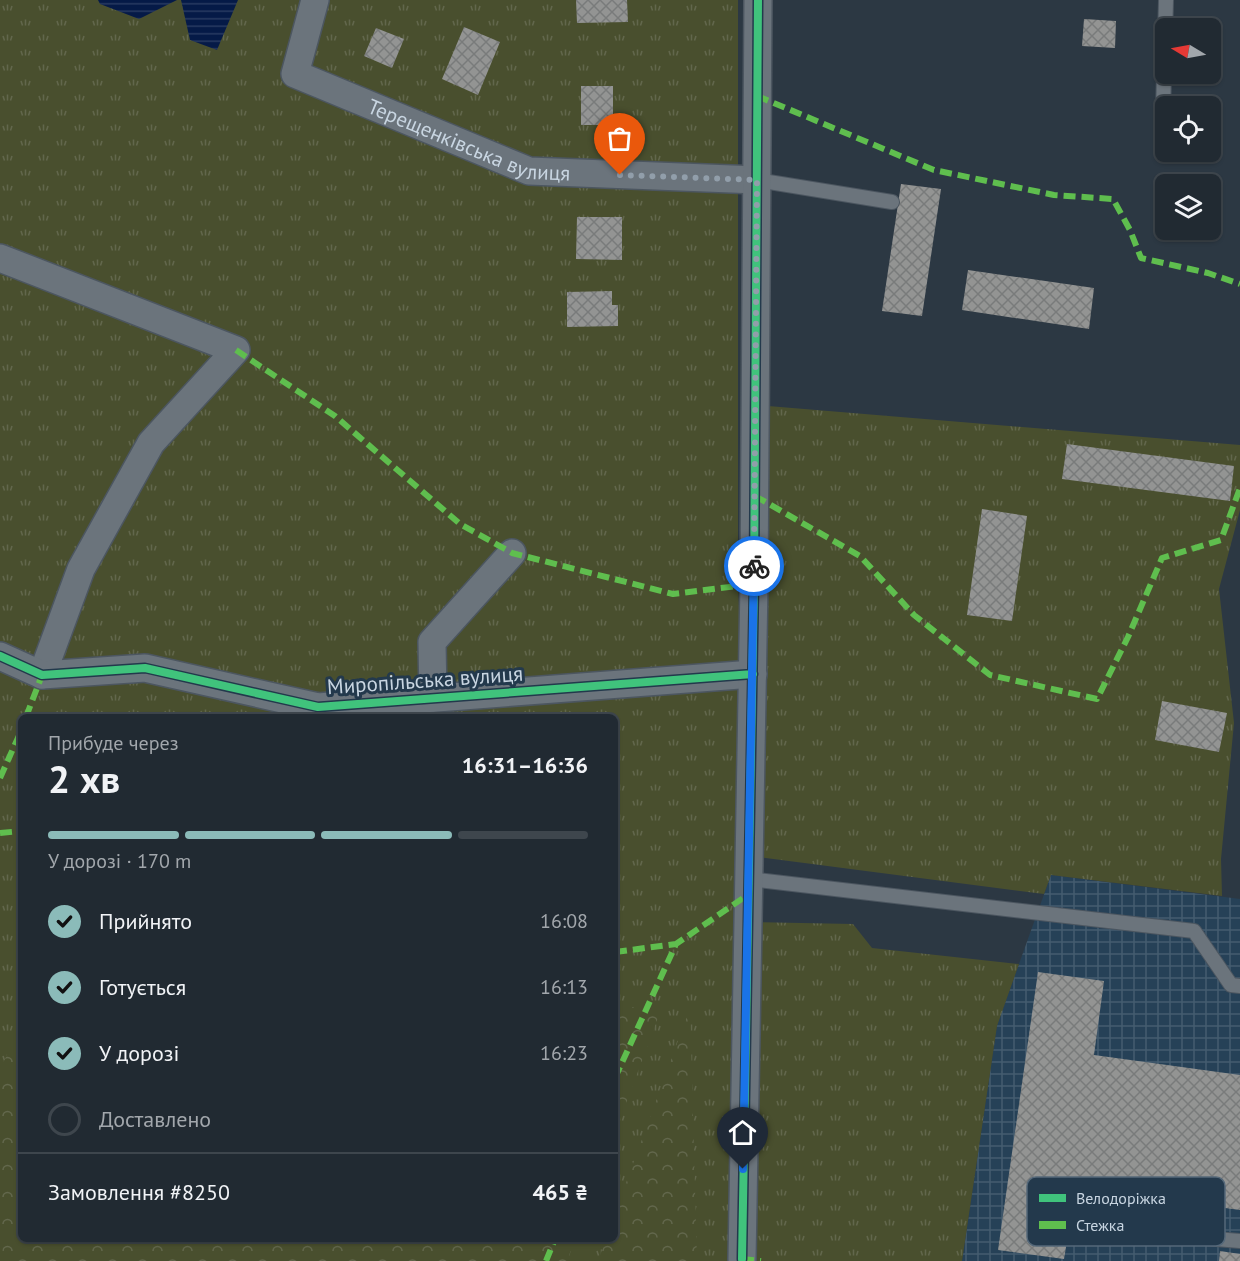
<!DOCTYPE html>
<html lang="uk">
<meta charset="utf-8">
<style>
:root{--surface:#212a32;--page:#29323a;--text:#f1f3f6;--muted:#a2a7ac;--line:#3e464d;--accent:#8bbbb9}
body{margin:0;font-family:"PT Sans",sans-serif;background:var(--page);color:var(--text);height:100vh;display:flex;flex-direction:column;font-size:22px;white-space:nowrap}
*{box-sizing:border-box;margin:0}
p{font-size:20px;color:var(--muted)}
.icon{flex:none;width:33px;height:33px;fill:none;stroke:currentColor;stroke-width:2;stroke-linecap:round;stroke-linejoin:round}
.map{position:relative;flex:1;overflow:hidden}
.sheet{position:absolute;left:18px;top:714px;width:600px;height:528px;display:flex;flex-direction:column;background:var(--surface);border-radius:9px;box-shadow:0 2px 4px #0004,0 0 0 2px var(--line)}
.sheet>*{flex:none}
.needle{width:39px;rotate:280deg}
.fabs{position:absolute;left:1155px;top:18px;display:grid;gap:12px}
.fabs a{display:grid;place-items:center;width:66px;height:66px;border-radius:9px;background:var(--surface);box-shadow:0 2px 4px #0004,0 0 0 2px var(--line);font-size:30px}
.pin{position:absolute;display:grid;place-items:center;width:51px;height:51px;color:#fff;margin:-62px -26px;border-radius:50% 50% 50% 0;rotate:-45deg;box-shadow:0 0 6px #0007}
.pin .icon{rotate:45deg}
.courier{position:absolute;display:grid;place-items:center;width:60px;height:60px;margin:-30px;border:4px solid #1a73e8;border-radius:50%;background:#fff;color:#222;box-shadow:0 2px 8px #0007}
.head em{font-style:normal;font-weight:600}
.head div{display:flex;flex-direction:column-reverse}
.head{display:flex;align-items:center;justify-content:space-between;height:102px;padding:0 30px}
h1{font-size:39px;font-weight:600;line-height:45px}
.bar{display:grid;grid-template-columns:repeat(4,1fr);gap:9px 6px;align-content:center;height:72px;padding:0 30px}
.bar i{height:8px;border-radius:4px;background:var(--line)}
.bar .current{background:var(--accent)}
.bar p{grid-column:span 4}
.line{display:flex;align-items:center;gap:15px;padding:0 30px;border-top:2px solid var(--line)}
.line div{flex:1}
ol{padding:0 30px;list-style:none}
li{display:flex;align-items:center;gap:18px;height:66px}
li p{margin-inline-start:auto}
li .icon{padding:6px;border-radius:50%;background:var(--accent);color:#111;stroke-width:4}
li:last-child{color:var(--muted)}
li i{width:33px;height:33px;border:3px solid var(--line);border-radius:50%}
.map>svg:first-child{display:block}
</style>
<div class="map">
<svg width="1240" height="1261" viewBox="0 0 1240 1261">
<defs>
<pattern id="industrial-grid" width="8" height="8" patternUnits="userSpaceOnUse" patternTransform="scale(1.5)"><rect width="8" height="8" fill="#264157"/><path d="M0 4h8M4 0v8" fill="none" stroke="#445c6f"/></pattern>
<pattern id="grass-tufts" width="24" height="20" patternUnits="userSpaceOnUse" patternTransform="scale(1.5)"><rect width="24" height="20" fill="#494f2e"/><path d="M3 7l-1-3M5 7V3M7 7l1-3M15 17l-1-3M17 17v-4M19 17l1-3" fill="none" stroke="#62674c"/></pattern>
<pattern id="forest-crowns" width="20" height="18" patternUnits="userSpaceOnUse" patternTransform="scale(1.5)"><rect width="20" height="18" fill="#494f2e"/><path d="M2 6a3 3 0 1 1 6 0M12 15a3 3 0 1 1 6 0" fill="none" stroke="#62674c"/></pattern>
<pattern id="water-rules" width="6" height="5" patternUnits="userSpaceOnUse" patternTransform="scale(1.5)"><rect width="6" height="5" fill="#051a47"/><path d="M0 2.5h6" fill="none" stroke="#283a61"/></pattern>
<pattern id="building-cross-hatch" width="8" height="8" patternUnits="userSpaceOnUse" patternTransform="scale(1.5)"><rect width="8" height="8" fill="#939493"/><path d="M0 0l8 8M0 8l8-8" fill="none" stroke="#797b7b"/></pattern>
</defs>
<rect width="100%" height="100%" fill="#2c3843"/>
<path fill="url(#industrial-grid)" d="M1051,875L1240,899V1261H962L997,1025Z"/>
<path fill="url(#grass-tufts)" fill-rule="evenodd" d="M0,0H738V586L749,840L756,405L1240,445V510L1219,589L1234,723L1221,859L1222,896L1051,875L1044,894L750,856L748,922L853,924L872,948L1019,964L997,1026L962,1261H0ZM21,717H615V1239H21Z"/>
<path fill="url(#forest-crowns)" d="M615,1002L659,1015L615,1133Z
M690,1008L697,1261H598L606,1239H615V1213Z
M21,1024V1239H575L567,1261H3L0,1203V1070Z"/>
<path fill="url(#water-rules)" d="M98,0H177L139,19L100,4Z
M181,0H238L217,50L190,40Z"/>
<path fill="url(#building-cross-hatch)" d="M576,0H627L628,22L577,23Z
M1084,19L1116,21L1115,48L1082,46Z
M464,27L500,42L478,95L442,79Z
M376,28L404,39L392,68L364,56Z
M581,86H613V125H581Z
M901,184L941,189L922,316L882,311Z
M577,217H622V260L576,259Z
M968,270L1094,288L1089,329L962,310Z
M612,291V305H618V326L567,327V292Z
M1067,444L1234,466L1230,501L1062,479Z
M982,509L1027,516L1012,621L967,615Z
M1162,701L1227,713L1219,752L1155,740Z
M1038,972L1104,981L1094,1055L1240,1075V1210L1076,1188L1064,1259L998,1250Z
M1220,1251L1240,1254V1261H1219Z"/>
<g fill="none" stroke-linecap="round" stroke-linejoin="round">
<defs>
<path id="service" d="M1163,113L1166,0
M757,180L892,202
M749,879L1194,931L1231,985L1240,986
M1109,1230L1240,1241"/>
<g id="minor">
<path id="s1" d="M315,0L295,74L529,171L757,180"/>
<path d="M0,258L236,350L151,443L81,569L42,675"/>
<path d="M0,656L42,675L145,668L318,707L753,674"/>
<path d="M433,698L432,642L512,553"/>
<path d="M742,1259L754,584L758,0"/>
</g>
</defs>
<use href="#service" stroke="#4c5660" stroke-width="16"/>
<use href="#minor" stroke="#4c5660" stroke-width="30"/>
<use href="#service" stroke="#6b747c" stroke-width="14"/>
<use href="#minor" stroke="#6b747c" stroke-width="27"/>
<path stroke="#5fbe4e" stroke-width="6" stroke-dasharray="12 6" stroke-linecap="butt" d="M757,96L934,170L1054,195L1113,199L1130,230L1141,258L1208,273L1240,284
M236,350L335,416L460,524L512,553L673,594L754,584
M755,496L860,556L914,615L990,675L1097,699L1128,637L1162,558L1221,540L1240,488
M26,717L42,675
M0,778L21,731
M0,833L21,831
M615,952L676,944
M615,1078L676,944L749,894
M742,1259L761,1261
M546,1261L555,1239"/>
<defs>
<path id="cycleway" d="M0,656L42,675L145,668L318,707L753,674
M742,1259L754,584L758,0"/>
</defs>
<use href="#cycleway" stroke="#23394c" stroke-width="11"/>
<use href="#cycleway" stroke="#40c37c" stroke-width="8"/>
</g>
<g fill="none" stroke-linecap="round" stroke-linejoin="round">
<path stroke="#919eaa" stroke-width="6" stroke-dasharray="0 10.8" d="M620,175L757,180L754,566"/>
<path stroke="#1a73e8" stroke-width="8" d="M743,1169L754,566"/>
</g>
<g text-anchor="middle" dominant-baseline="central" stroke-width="6" stroke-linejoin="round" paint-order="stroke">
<g font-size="21" fill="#c8d5e1" stroke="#23394c">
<text stroke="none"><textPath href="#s1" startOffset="264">Терещенківська вулиця</textPath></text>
<text transform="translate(425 680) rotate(-4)">Миропільська вулиця</text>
</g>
</g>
<rect x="1027" y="1177" width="198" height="69" rx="9" fill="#23394c" stroke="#556879" stroke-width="1.5"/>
<rect x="1039" y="1194" width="27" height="8" fill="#40c37c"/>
<rect x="1039" y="1221" width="27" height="8" fill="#5fbe4e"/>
<g font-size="16" fill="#c8d5e1">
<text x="1076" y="1204">Велодоріжка</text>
<text x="1076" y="1231">Стежка</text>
</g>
</svg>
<div class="fabs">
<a><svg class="needle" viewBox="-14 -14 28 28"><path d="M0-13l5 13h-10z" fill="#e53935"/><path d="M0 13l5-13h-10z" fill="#a2a7ac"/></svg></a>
<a><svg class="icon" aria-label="locate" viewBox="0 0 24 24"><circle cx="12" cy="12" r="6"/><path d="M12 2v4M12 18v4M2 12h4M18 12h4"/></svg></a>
<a><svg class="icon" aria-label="layers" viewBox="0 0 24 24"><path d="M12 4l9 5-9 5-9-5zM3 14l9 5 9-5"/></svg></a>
</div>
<div class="pin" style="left:620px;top:175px;background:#ea580c"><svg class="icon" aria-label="bag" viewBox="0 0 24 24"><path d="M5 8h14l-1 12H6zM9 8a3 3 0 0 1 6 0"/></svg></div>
<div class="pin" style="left:743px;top:1169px;background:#1f2937"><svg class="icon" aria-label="home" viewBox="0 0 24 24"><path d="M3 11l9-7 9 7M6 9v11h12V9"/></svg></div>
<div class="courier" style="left:754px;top:566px"><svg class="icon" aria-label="bike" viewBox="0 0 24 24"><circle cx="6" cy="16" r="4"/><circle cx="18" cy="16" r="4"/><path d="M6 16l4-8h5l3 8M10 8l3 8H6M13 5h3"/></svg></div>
<section class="sheet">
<div class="head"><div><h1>2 хв</h1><p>Прибуде через</p></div><em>16:31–16:36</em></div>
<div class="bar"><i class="current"></i><i class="current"></i><i class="current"></i><i></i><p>У дорозі · 170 m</p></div>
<ol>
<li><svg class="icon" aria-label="check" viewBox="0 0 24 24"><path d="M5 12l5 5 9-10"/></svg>Прийнято<p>16:08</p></li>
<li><svg class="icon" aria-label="check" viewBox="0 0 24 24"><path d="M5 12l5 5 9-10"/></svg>Готується<p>16:13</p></li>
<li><svg class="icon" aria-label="check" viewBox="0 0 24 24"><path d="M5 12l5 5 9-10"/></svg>У дорозі<p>16:23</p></li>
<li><i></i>Доставлено</li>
</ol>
<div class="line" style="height:78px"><div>Замовлення #8250</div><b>465 ₴</b></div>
</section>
</div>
